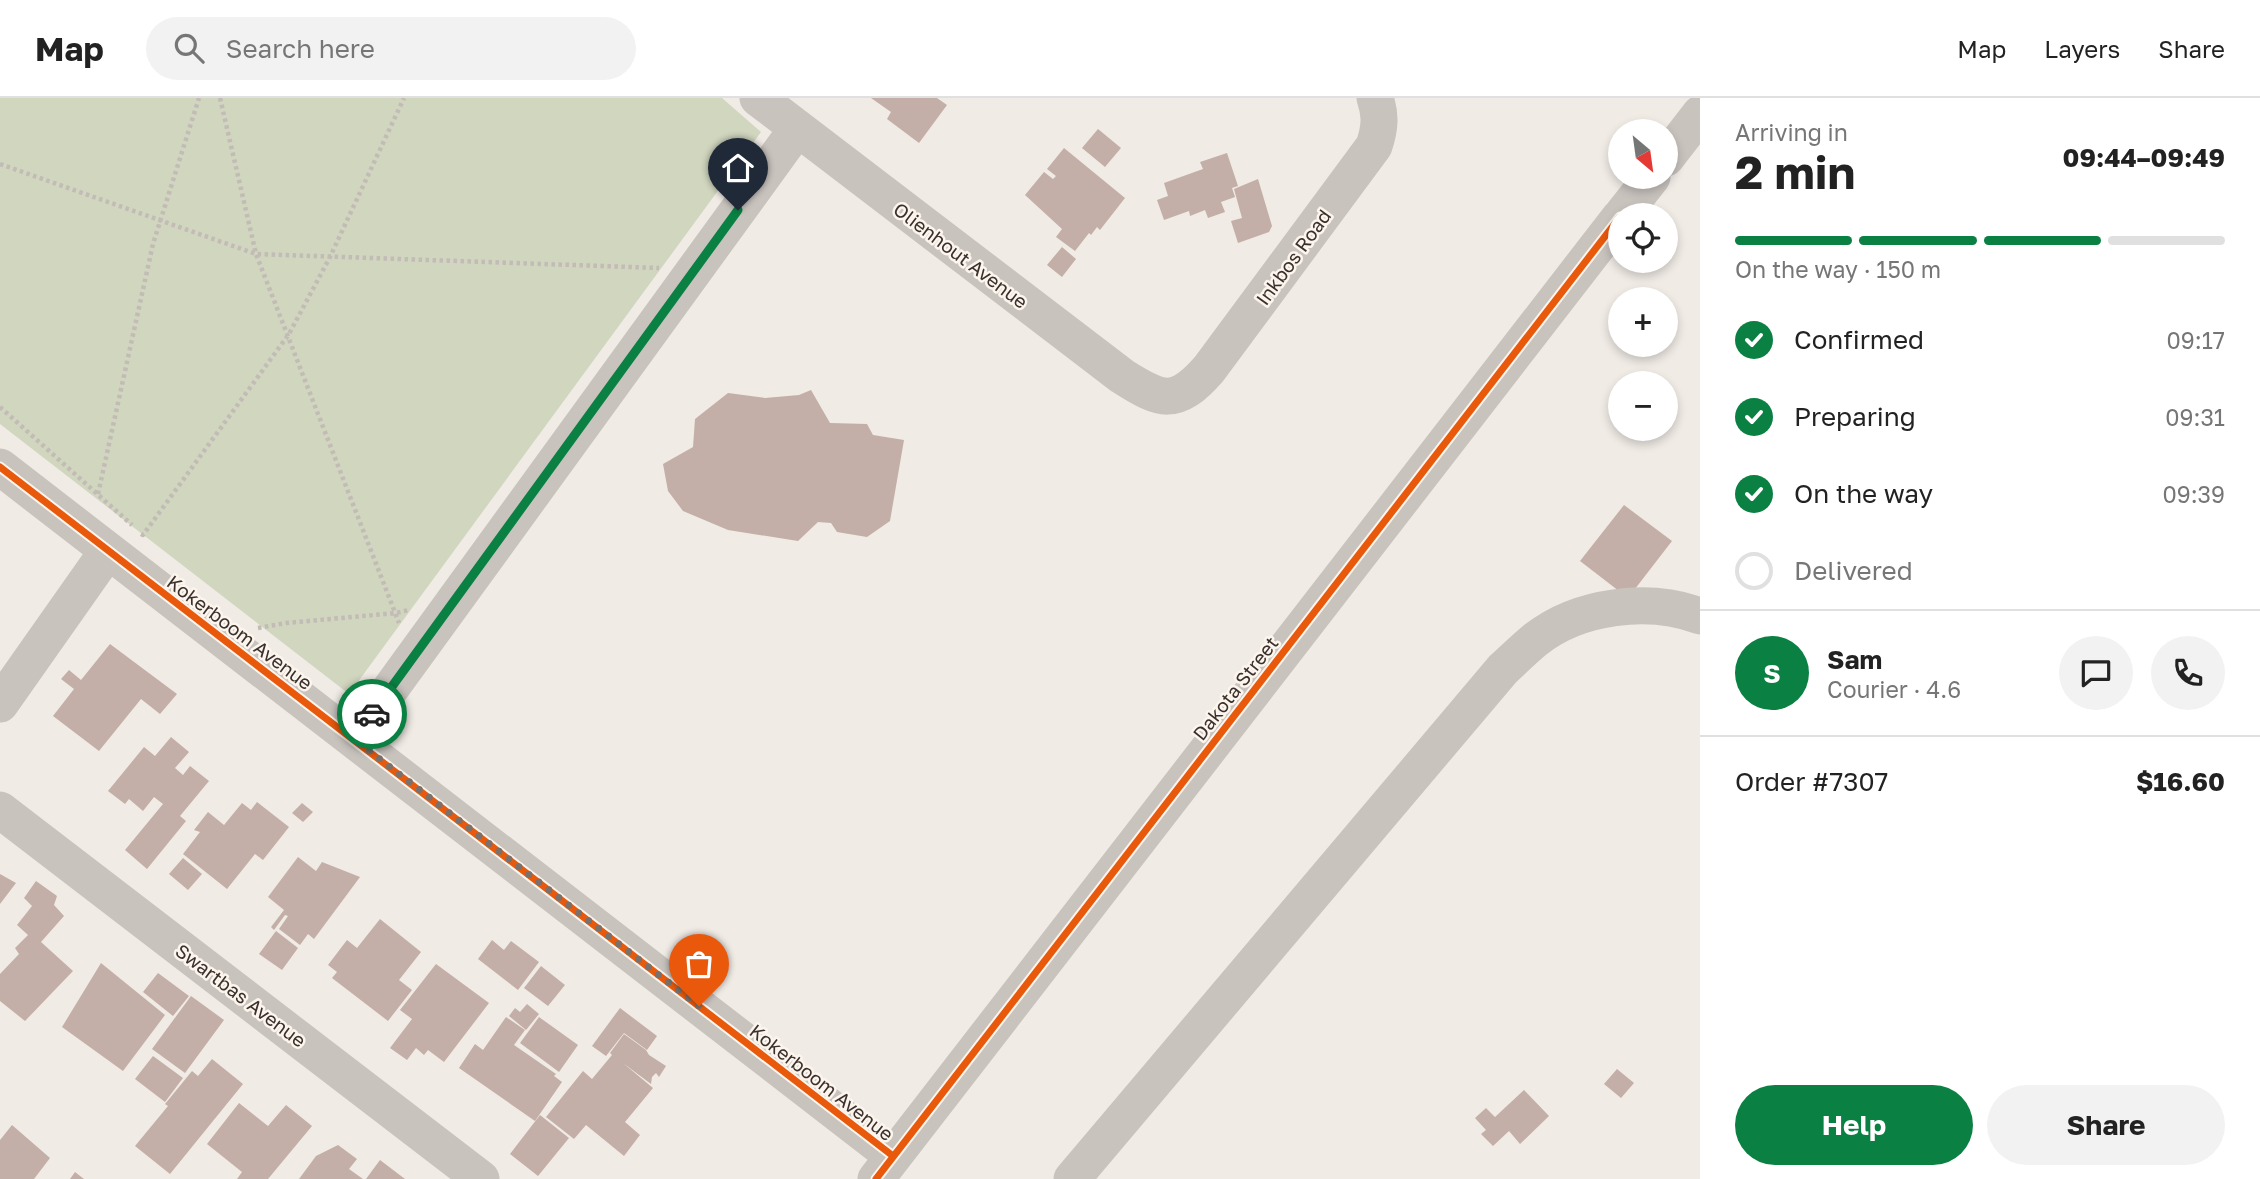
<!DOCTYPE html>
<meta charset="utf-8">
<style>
:root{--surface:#fff;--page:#f2f2f2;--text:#222;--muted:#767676;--line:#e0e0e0;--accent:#0b8043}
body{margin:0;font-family:"Golos Text",sans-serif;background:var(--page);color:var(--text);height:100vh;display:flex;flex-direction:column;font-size:26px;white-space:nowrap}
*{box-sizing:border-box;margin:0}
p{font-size:23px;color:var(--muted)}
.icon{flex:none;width:38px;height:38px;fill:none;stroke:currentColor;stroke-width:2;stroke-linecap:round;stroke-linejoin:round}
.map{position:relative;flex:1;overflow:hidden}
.panel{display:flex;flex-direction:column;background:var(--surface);width:560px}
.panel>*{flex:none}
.needle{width:46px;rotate:151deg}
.buttons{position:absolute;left:1608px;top:21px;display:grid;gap:14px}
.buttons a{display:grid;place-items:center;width:70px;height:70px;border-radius:50%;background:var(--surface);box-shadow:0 4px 10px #0003;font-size:35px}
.pin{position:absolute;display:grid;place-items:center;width:60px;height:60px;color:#fff;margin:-72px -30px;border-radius:50% 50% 50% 0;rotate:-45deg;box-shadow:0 0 7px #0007}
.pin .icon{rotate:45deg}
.courier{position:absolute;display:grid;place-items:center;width:70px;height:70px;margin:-35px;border:5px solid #0b8043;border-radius:50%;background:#fff;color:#222;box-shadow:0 2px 9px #0007}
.overview em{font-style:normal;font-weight:700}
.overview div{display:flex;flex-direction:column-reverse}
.overview{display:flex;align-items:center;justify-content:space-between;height:119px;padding:0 35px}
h1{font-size:46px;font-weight:700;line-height:52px}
.bar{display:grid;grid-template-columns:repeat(4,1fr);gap:10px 7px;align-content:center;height:84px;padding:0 35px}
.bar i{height:9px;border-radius:5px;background:var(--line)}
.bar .current{background:var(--accent)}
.bar p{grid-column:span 4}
.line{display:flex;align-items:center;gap:18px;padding:0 35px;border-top:2px solid var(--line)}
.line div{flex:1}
.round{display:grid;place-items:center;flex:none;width:74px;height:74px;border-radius:37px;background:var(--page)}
ol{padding:0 35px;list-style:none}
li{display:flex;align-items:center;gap:21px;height:77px}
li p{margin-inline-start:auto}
li .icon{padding:7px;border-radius:50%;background:var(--accent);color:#fff;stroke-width:4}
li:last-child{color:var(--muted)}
li i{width:38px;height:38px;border:4px solid var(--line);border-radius:50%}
.cta{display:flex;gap:14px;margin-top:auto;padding:14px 35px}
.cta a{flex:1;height:80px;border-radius:42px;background:var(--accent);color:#fff;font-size:28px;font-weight:700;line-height:80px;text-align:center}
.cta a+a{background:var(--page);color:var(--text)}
header{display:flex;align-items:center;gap:42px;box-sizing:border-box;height:98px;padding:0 35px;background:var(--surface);border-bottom:2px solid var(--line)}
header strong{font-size:33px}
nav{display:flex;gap:38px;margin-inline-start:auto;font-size:24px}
.search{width:490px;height:63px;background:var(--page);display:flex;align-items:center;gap:18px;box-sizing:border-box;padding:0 24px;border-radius:38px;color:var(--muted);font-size:26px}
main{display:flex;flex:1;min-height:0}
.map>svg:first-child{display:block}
</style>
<header>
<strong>Map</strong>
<div class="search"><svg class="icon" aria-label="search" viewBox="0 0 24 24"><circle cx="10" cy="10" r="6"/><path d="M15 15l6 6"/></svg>Search here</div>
<nav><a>Map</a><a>Layers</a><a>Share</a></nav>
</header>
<main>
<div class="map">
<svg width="1700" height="1081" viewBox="0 0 1700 1081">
<rect width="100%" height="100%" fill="#f0ebe5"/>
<path fill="#d1d6bf" d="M0,0H722L761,34L349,596L0,326Z"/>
<path fill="#c3afa7" d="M871,0H937L947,7L919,45L887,21L891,14Z
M1098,31L1121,50L1105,69L1082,50Z
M1064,50L1125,100L1100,132L1097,129L1091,137L1089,135L1075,153L1056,139L1062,131L1025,97L1044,74L1053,81L1056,78L1047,71Z
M1227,55L1238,88L1232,90L1235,99L1221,104L1225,114L1208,120L1205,112L1190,118L1189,113L1164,122L1157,102L1168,98L1164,85L1203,71L1200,64Z
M1258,81L1272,128L1269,134L1238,145L1231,123L1242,120L1234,91Z
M1062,149L1076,161L1062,179L1047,167Z
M811,292L830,325L867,326L873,337L904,342L890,423L867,439L837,434L831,425L818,424L798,443L728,432L683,413L668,393L663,366L693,349L695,321L728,295L765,300L799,297Z
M1624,407L1672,443L1628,500L1580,463Z
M110,546L177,596L160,616L141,601L99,653L53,618L74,591L61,581L69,572L81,582Z
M171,639L189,654L175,670L183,677L190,668L209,683L180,718L186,723L147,771L125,752L163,706L154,699L143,713L129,701L125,706L108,693L144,649L155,658Z
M257,704L289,729L263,762L255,756L227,791L183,756L200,734L194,732L208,714L224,727L242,705L251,712Z
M302,705L313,714L303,724L292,715Z
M298,759L316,773L322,764L360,779L314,841L308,836L300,847L279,831L288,818L285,817L274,832L271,829L284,812L268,799Z
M183,760L202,776L188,792L169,776Z
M0,776L16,785L0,806Z
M36,783L57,798L54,807L64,818L41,844L73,873L25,923L0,903V876L19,856L15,850L28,837L17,827L32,808L24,800Z
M380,821L421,854L399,882L412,892L388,923L332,880L337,874L328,867L347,842L357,850Z
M276,833L298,850L282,872L259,856Z
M492,842L504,852L511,843L539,864L518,892L478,861Z
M101,865L165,917L123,973L62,929Z
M436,866L489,905L444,964L428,952L424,957L416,950L407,962L390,950L412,921L400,912Z
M541,868L565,887L548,908L524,890Z
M158,875L189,898L173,918L143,894Z
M191,898L224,922L185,975L152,951Z
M527,906L539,916L526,932L509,918L515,910L520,914Z
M620,910L657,938L647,952L624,935L606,958L592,948Z
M506,919L525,932L514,947L556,976L554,978L562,984L535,1023L459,970L475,946L483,952Z
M539,919L578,947L559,974L520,945Z
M624,936L646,952L649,957L666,968L659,979L656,975L652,979L651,986L623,965L653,990L625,1024L640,1037L624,1058L586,1027L574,1041L546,1019L583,973L592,981L612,957L610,955Z
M153,958L183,980L165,1004L135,981Z
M212,961L243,986L170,1076L135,1048L168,1008L165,1006L192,973L198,978Z
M1617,971L1634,985L1621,1000L1604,986Z
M1524,992L1549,1018L1520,1046L1509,1033L1493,1048L1481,1036L1486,1032L1475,1020L1486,1010L1495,1019Z
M239,1005L268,1028L286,1007L312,1028L268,1081H237L242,1074L207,1046Z
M540,1017L569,1040L538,1078L510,1056Z
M12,1027L50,1060L34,1081H0V1042Z
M338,1047L357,1061L349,1071L363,1081H299L316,1058Z
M380,1062L405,1081H366Z
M75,1074L84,1081H70Z"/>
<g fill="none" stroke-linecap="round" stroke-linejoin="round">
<path stroke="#c2bbb6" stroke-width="4.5" stroke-dasharray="3.5 3.5" stroke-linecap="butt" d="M220,0L256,156L399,525
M0,66L256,156L659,170
M0,309L132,427
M98,396L153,146L199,0
M141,436L143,437L289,236L330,159L404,0
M258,530L286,525L396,515L409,512"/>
<path stroke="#c9c3be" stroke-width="37" d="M758,0L1122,278C1161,303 1176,309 1209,271L1374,48C1380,30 1381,17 1375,0
M1666,60L1700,16
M1622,117L1652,79
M0,369L893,1058
M0,606L107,454
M354,641L797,31
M0,712L481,1081
M876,1081L1620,119
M1072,1081L1503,571C1514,561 1524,551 1535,542C1579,507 1649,499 1700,518"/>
<defs>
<path id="cycleway" d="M0,369L893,1058
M876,1081L1620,119"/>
</defs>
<use href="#cycleway" stroke="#fbf5ee" stroke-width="11"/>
<use href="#cycleway" stroke="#e8590c" stroke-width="7"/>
</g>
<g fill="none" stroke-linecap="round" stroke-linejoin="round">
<path stroke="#7a716c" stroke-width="7" stroke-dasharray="0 12.6" d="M372,616L354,641L699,908"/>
<path stroke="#0b8043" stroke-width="9" d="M372,616L738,112"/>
</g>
<g text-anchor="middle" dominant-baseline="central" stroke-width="5" stroke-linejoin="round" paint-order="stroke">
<g font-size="19" fill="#3b302b" stroke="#fbf5ee">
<text transform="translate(961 157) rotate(37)">Olienhout Avenue</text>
<text transform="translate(1293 159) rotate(-54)">Inkbos Road</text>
<text transform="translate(240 534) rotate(37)">Kokerboom Avenue</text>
<text transform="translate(1235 590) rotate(-52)">Dakota Street</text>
<text transform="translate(241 897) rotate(37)">Swartbas Avenue</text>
<text transform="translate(822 984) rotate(38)">Kokerboom Avenue</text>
</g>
</g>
</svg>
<div class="buttons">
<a><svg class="needle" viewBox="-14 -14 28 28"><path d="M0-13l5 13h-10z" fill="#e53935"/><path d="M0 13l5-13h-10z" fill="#767676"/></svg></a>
<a><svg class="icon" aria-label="locate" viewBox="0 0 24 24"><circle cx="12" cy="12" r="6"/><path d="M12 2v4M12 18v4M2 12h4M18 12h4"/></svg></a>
<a>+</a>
<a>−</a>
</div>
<div class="pin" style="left:699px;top:908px;background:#ea580c"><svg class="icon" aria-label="bag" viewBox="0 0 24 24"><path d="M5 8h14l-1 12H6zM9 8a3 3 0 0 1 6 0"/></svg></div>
<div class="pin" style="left:738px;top:112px;background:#1f2937"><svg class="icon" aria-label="home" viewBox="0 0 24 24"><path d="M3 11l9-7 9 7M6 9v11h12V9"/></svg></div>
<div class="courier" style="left:372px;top:616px"><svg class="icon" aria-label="car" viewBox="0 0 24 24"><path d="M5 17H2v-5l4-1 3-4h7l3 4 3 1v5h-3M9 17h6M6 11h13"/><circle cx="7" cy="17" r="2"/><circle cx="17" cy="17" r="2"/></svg></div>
</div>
<section class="panel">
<div class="overview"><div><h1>2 min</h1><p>Arriving in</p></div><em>09:44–09:49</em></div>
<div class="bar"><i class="current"></i><i class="current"></i><i class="current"></i><i></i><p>On the way · 150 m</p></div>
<ol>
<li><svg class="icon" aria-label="check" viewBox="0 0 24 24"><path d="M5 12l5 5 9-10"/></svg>Confirmed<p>09:17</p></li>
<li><svg class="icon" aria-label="check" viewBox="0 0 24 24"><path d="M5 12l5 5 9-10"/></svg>Preparing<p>09:31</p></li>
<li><svg class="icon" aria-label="check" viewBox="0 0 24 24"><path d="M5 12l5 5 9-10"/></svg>On the way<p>09:39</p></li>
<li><i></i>Delivered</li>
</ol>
<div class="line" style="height:126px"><b class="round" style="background:var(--accent);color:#fff">S</b><div><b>Sam</b><p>Courier · 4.6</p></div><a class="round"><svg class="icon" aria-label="chat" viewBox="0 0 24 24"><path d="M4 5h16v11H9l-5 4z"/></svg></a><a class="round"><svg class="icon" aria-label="phone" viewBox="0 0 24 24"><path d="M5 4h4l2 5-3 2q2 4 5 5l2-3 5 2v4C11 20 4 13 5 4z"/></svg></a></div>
<div class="line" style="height:91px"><div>Order #7307</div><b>$16.60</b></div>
<div class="cta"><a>Help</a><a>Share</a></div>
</section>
</main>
